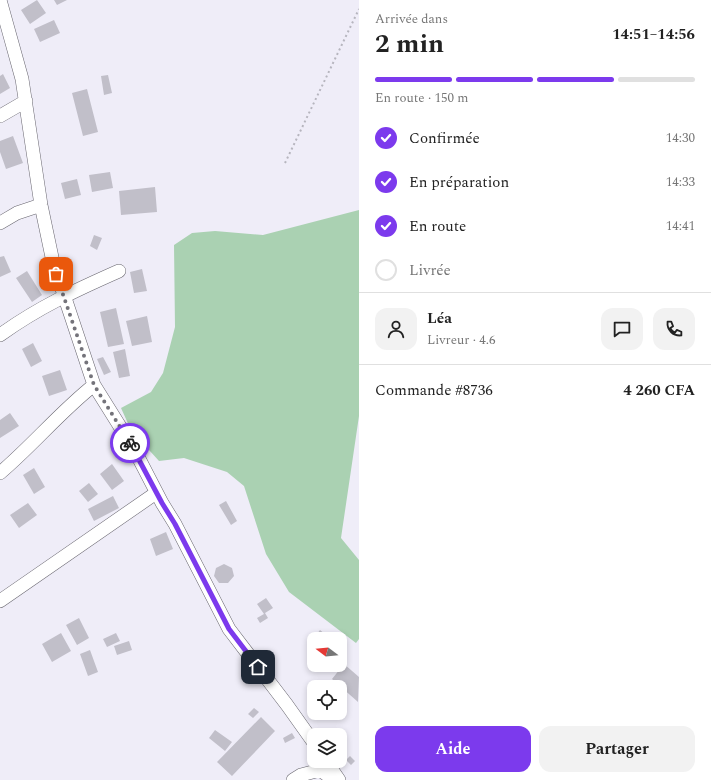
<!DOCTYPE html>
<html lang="fr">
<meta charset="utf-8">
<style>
:root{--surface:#fff;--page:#f2f2f2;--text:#222;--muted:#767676;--line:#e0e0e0;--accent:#7c3aed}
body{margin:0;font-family:Spectral,serif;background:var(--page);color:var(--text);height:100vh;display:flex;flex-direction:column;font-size:15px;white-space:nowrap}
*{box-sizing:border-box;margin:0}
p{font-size:13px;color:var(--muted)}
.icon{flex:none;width:22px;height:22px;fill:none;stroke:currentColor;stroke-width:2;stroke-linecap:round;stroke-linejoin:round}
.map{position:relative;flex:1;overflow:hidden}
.sheet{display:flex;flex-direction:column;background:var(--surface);width:352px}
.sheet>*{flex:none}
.needle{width:26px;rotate:286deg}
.buttons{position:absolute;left:307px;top:632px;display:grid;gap:8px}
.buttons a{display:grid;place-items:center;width:40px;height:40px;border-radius:8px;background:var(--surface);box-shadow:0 2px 6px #0003;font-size:20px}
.pin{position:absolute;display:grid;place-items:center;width:34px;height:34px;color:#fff;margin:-17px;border-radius:8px;box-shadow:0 2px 6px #0006}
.courier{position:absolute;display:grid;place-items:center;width:40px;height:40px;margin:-20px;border:3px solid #7c3aed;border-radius:50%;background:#fff;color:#222;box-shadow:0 1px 5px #0007}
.head em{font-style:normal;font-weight:700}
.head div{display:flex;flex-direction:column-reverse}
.head{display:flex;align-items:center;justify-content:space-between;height:68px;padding:0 16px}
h1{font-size:26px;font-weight:700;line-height:30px}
.bar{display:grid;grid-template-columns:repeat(4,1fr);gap:6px 4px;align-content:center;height:48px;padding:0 16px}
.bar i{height:5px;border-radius:3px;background:var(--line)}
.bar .on{background:var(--accent)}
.bar p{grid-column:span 4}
.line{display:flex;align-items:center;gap:10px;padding:0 16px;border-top:1px solid var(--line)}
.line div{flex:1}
.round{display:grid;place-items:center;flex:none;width:42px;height:42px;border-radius:12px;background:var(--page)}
ol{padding:0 16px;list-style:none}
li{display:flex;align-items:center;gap:12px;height:44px}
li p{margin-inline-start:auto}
li .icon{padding:4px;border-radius:50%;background:var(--accent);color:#fff;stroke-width:4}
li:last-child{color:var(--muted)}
li i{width:22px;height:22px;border:2px solid var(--line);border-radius:50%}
.button{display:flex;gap:8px;margin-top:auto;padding:8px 16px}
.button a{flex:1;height:46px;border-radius:12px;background:var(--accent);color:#fff;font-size:16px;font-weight:700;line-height:46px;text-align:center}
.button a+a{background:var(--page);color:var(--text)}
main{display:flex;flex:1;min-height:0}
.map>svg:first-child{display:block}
</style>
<main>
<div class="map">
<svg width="359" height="780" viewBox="0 0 359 780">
<rect width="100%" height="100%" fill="#efedf8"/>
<path fill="#aad1b2" d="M359,210V416L341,538L359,560V639L356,643L289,592L266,554L244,486L227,472L184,458L159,461L131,430L121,408L151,392L163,373L175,327L174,245L192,233L215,231L263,235Z"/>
<path fill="#c1bfc9" d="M37,0L46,13L30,24L21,10Z
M54,0H67L57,5Z
M54,20L60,33L40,42L34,29Z
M3,74L10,88L0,94V76Z
M108,75L112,93L104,95L101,76Z
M87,89L98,132L83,136L72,93Z
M13,136L23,163L6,169L0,152V141Z
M110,172L113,188L92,192L89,175Z
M77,179L81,195L65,199L61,183Z
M155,187L157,212L121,215L119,191Z
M94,235L102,238L97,250L90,246Z
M4,256L11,272L0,277V257Z
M142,269L147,291L134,293L130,272Z
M27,271L42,295L32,302L16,278Z
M116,308L124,344L108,347L100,312Z
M147,316L152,342L132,346L126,321Z
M33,343L42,361L31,367L22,349Z
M125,349L130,376L119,378L113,352Z
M103,357L111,372L104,375L97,359Z
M60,370L67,390L49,396L42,376Z
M10,413L19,426L0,438V420Z
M112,464L124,481L112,490L100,474Z
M34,468L45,487L34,494L23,475Z
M89,483L98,494L88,502L79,491Z
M113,496L119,508L94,521L88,509Z
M226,501L237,521L231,525L219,505Z
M28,503L37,515L19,528L10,515Z
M166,532L173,549L156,556L150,539Z
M224,564L232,568L234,576L228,583H219L214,576L216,568Z
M266,598L273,608L265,613L268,618L260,623L257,618L264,614L257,604Z
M79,618L89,638L77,645L66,625Z
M320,630L326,635L322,639H313Z
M61,633L71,651L52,662L42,644Z
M116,633L120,641L107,647L103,639Z
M129,641L132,650L117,655L114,646Z
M90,650L98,672L88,676L80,654Z
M344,664L359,677L358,702L332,679Z
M254,708L259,712L253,718L248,714Z
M261,717L275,731L232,776L217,762Z
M215,730L232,742L225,751L209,738Z
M292,733L295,738L285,743L283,738Z
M350,756L355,761L351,765L346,760Z"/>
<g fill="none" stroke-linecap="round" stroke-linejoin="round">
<defs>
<path id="minor" d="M0,0L22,79L41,205L53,262L94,385L134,449L162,503L175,524L229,629L287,705L314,743
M0,116L26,101
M0,223L17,213L41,205
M0,335C39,307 76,290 119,271
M0,473C33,445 60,412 94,385
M0,601L156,493
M326,761L339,780
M293,780L301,775L320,770L334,780"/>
</defs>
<use href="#minor" stroke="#67656e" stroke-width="14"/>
<path stroke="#b6b5be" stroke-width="2" stroke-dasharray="2 3" stroke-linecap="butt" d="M285,163L359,9"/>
<use href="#minor" stroke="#fff" stroke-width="13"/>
</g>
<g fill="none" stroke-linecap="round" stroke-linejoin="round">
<path stroke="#74737a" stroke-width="4" stroke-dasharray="0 7.2" d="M56,274L94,385L130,443"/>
<path stroke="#7c3aed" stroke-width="5" d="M130,443L162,503L175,524L229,629L258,667"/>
</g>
</svg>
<div class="buttons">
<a><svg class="needle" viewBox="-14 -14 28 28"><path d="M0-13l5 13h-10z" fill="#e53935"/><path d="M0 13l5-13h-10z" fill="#767676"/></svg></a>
<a><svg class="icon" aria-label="locate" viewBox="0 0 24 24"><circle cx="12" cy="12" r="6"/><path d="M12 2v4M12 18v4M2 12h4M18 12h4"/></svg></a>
<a><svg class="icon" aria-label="layers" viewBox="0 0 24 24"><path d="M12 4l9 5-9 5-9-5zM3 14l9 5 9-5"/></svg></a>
</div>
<div class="pin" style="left:56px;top:274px;background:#ea580c"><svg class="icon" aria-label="bag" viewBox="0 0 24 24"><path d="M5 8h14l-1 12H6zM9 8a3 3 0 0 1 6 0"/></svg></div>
<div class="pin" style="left:258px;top:667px;background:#1f2937"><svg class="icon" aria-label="home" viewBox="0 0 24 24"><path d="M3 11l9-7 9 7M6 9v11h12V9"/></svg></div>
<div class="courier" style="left:130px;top:443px"><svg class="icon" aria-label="bike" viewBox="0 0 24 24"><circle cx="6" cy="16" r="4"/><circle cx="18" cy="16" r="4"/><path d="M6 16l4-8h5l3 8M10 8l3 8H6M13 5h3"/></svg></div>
</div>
<section class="sheet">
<div class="head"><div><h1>2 min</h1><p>Arrivée dans</p></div><em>14:51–14:56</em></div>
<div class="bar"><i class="on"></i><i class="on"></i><i class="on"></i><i></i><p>En route · 150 m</p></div>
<ol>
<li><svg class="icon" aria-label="check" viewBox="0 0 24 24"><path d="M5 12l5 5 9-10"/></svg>Confirmée<p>14:30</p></li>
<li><svg class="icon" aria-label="check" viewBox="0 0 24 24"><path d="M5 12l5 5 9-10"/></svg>En préparation<p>14:33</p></li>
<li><svg class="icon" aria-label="check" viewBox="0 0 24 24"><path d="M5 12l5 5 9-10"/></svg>En route<p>14:41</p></li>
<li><i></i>Livrée</li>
</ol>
<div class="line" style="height:72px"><a class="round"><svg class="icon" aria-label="person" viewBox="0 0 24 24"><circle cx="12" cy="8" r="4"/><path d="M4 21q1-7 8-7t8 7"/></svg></a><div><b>Léa</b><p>Livreur · 4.6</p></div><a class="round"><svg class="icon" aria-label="chat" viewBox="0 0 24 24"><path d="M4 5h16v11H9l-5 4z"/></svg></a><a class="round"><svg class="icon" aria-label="phone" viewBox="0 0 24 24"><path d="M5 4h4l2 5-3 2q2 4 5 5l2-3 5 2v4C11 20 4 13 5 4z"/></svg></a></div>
<div class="line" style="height:52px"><div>Commande #8736</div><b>4 260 CFA</b></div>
<div class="button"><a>Aide</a><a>Partager</a></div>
</section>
</main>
